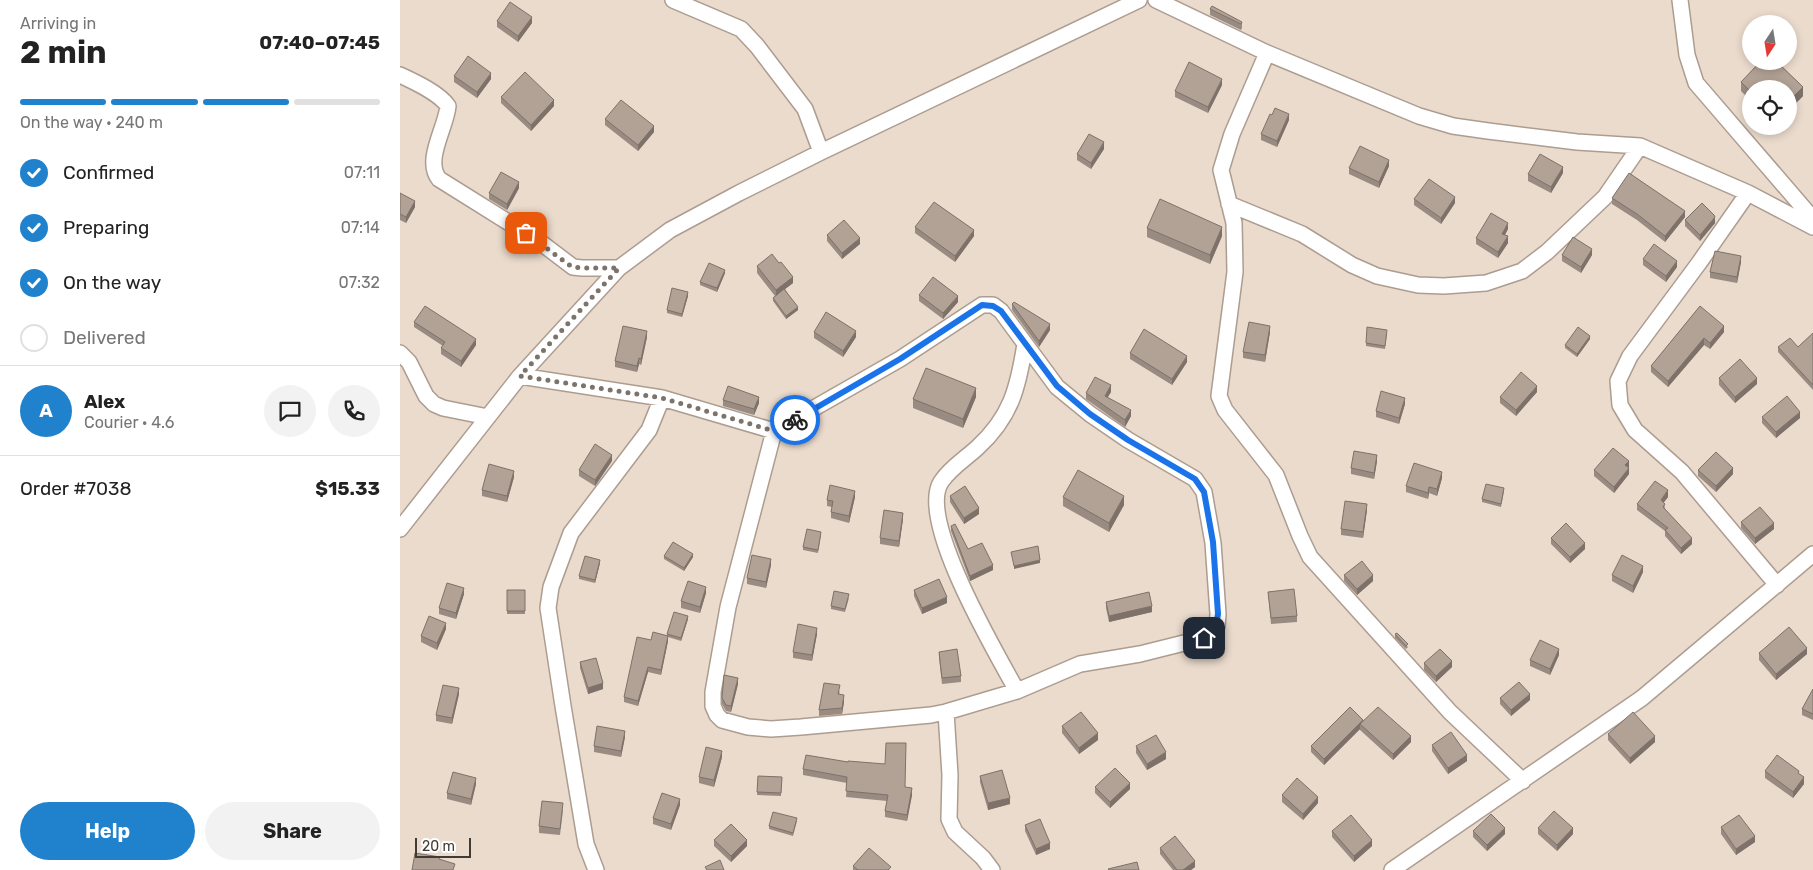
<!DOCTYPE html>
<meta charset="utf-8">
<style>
:root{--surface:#fff;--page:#f2f2f2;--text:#222;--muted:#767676;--line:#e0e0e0;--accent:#2082cd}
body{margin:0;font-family:Rubik,sans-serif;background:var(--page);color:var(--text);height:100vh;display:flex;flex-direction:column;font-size:19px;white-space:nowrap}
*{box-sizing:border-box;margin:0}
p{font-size:16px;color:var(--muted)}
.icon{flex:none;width:28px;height:28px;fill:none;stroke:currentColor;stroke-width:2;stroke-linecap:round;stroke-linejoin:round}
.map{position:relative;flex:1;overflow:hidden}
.drawer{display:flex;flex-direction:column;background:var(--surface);width:400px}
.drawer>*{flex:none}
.needle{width:32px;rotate:192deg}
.controls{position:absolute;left:1342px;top:15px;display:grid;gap:10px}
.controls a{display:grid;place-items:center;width:55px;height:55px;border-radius:50%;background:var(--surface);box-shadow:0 2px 8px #0003;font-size:25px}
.scale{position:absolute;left:15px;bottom:12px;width:56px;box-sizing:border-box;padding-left:5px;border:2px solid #413b35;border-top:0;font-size:14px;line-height:18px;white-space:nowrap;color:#413b35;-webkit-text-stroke:4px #fff;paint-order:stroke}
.pin{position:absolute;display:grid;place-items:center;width:42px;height:42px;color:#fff;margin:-21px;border-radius:10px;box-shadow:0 2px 8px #0006}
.courier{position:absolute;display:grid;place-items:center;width:50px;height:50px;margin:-25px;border:4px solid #1a73e8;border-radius:50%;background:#fff;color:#222;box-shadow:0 1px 6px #0007}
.summary em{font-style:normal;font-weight:700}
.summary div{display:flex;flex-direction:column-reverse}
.summary{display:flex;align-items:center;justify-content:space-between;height:85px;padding:0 20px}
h1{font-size:32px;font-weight:700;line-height:38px}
.bar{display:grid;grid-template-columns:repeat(4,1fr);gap:8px 5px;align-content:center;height:60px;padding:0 20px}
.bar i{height:6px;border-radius:4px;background:var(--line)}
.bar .on{background:var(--accent)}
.bar p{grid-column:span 4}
.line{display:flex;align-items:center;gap:12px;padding:0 20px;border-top:1px solid var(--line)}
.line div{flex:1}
.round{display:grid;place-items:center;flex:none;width:52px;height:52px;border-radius:26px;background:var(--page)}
ol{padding:0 20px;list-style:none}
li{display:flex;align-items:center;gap:15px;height:55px}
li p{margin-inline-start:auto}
li .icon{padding:5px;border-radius:50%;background:var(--accent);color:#fff;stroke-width:4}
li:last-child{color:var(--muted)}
li i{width:28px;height:28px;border:2px solid var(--line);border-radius:50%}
.cta{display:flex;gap:10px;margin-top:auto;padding:10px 20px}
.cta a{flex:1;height:58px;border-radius:30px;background:var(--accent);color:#fff;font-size:20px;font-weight:700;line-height:58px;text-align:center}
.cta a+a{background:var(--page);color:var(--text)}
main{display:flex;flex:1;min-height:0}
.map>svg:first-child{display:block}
</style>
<main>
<section class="drawer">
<div class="summary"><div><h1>2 min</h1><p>Arriving in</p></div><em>07:40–07:45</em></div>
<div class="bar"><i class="on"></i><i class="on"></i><i class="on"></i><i></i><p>On the way · 240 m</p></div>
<ol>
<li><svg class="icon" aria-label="check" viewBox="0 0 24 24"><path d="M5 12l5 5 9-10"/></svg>Confirmed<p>07:11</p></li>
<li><svg class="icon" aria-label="check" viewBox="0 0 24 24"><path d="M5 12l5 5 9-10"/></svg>Preparing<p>07:14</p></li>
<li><svg class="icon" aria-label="check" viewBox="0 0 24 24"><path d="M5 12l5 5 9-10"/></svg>On the way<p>07:32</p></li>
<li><i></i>Delivered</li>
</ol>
<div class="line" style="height:90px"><b class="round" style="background:var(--accent);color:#fff">A</b><div><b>Alex</b><p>Courier · 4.6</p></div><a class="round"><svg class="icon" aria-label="chat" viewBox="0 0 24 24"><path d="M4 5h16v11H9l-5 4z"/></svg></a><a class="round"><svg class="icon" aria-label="phone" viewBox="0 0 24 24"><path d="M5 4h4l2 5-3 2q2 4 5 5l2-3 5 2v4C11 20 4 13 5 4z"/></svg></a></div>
<div class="line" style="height:65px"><div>Order #7038</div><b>$15.33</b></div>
<div class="cta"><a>Help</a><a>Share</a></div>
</section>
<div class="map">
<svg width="1413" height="870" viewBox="0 0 1413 870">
<rect width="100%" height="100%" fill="#ebdbcd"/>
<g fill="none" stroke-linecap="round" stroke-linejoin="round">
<defs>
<path id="minor" d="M273,0L341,29L357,46L405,109L421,152
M756,0L867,53L1019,116L1053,126L1088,131L1177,142L1240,146L1348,193L1413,227
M1280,0L1287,55L1296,83L1413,219
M867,53L832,134L821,170L834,223L835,272L819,396L825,410L876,475L900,536L910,557L1050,712L1123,781
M0,75C15,82 39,93 48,106C46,128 24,160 39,179L140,242L173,267L182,268H219
M1348,193L1299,263L1230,356L1218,381L1220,405L1235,430L1282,472L1377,585
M829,204L902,234L952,265L977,276L1018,285L1044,286L1086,283L1122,271L1147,252L1205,197L1240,146
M582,305H593L601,311L657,387L690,414L728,440L795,479L804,492L813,543L818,614L817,626L804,638L740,654L680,664L617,691L546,712L531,715L401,727L371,729L348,727L322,720L317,715L313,706V692L328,607L374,431L500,359Z
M0,353L9,362L26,396L34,404L43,408L88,417
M120,376L262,398L249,430L171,533L151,587L148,608L163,706L186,844L196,870
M262,398L374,431
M0,529L120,376L219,268L270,230L339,193L421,152L739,0
M617,691C597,654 517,520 541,482C550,468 565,459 577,448C611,417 618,388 625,344
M546,712L550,775L549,819L555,832L583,858L592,870
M992,870L1242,698L1413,554"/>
</defs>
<use href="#minor" stroke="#ac9d90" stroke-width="18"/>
<use href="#minor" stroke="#fff" stroke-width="15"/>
</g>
<path fill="#998b81" d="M810,9L842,22V28L841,30L810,15Z
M97,21L132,23L118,42L97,27Z
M1361,61H1376L1403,87V96L1389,110V89H1351V101L1341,91V82Z
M54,76L91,79L77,98L54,82Z
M822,85L808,113L775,97V91Z
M101,97L154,106L131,131L101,103Z
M205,119L254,132L238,151L205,125Z
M889,120L877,147L861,140V134Z
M704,149L691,169L677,160V154Z
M989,166L979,188L949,174V168Z
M1163,173L1151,193L1128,181V174Z
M119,188L107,210L89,199V193Z
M0,193L15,207L6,223L0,220Z
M1212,198L1285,217L1265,242L1237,220L1212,204Z
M1014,199L1055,203L1041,224L1014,205Z
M1285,220L1315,223L1300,241L1285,226Z
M515,227L574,236L555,262L515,233Z
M747,228L822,236L810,264L747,237Z
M1108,229L1105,235L1108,243L1098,258L1076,244V238Z
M427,235L460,244L442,259L427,241Z
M1162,255H1192L1181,273L1162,261Z
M1243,259L1277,267L1266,282L1243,265Z
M1341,262L1337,283L1310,278V272Z
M357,266L393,283L385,289L398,310L386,319L373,301V298L375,296L357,273Z
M325,273L317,292L300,285V282Z
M519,295L558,302L543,319L519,301Z
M288,296L282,317L267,313V310Z
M612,304L650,330L639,347L612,310Z
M1300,306L1324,332L1310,349L1304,345L1268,387L1251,372V366Z
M14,322L76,345L61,367L41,354V348L43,346L14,327Z
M414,332L456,337L443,357L414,338Z
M870,332L865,362L843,358V352Z
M987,333L985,349L966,346V343Z
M1413,333V390L1378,352V347H1398Z
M247,337L241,365L239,364L237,372L215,367V361Z
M1190,339L1177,357L1165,348V345Z
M730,353L787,362L772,385L730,359Z
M1319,378L1357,384L1335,403L1319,385Z
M711,392L707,397L731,416L725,427L686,399V393Z
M1137,392L1116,416L1100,403V397Z
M576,397L563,428L513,408V399Z
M323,400L359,403L354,415L323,406Z
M1005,404L999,424L976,417V411Z
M1362,417L1400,418L1376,438L1362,423Z
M212,461L195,486L179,476V470Z
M977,461L974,479L951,474V468Z
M1228,467L1229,474L1214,493L1194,476V470L1229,467Z
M1298,470L1333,474L1316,492L1298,476Z
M114,477L107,502L82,496V490Z
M1042,478L1037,496L1029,493L1028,499L1006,492V486Z
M1104,491L1101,507L1082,502V499Z
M550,496L579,514L564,524L550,502Z
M455,497L449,523L431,518V512L432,507L427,506V500Z
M663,497L724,505L709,532L663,506Z
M1268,497L1264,502L1265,509L1292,544L1281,554L1265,536V531L1237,510V504Z
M967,510L963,538L941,535V529Z
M503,519L499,547L480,544V538Z
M1341,522L1374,529L1355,544L1341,528Z
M551,526L568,549L593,570L570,581L551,531Z
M421,535L418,553L403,550V547Z
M1151,538L1185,549L1170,563L1151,544Z
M264,556L293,557L284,571L264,559Z
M200,563L195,583L179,579V576Z
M371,565L366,588L347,584V578Z
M1243,572L1233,593L1212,581V575Z
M944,575L973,581L957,595L944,581Z
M107,590H125V614H107Z
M514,590L547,603L522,614L514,596Z
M868,592L897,616V622L871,624Z
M306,593L300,613L281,608V601Z
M64,594L56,619L39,614V608Z
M449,598L445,612L431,609V606Z
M706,602L752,612L709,622L706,608Z
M288,619L281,641L268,637V641L261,675L248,672L238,706L224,702V697L251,640L267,635V634Z
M46,629L37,650L21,642V636Z
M417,634L412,661L393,658V652Z
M995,634L1008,647L1006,649L995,638Z
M539,652L561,676V682L542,684L539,658Z
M1359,653L1407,654L1376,680L1359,660Z
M1159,655L1150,675L1130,666V660Z
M180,662L203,689L188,694L180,668Z
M1024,663L1052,667L1036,682L1024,670Z
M338,684L331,712L326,711L322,704V698Z
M1413,689V720L1402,715V709Z
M440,691L439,695L444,702L442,714L419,716V710Z
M59,694L52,724L36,721V715Z
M1100,698L1130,700L1111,716L1100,704Z
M963,721L1011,742L993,760L960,730V729L924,765L911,752V746Z
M662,726L698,740L679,754L662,733Z
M1208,734L1255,742L1230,764L1208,740Z
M225,737L221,757L194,752V746Z
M1032,745L1067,761L1048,774L1032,751Z
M736,746L766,759L747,770L736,753Z
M322,757L314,787L299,783V777Z
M403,769L505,787L512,795L507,821L485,817V811L487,801L446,797L447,783L403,775Z
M1365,771L1399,774L1404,784L1393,798L1365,778Z
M358,776L382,777L381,796L357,795Z
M580,776L610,804L588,810L580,782Z
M76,784L71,805L47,799V793Z
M695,787L730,789L710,808L695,793Z
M882,795L918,803L903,820L882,802Z
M280,805L271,830L253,824V818Z
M163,810L160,835L139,833V826Z
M397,821L393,836L369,829V826Z
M625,825L650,849L636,855L625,831Z
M1321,827L1355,842L1336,855L1321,834Z
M1138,828L1173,834L1157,851L1138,834Z
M932,831L972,846L954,862L932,837Z
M1073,831L1105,834L1087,851L1073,837Z
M314,840L347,846L331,862L314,846Z
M760,848L795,867L791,870H773L760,854Z
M453,866L491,870H453Z"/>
<path fill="#7d7169" d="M132,17V23L118,42V36Z
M91,73V79L77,98V92Z
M822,79V85L808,113V107Z
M1403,87V96L1389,110V101Z
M154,100V106L131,131V125Z
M889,114V120L877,147V141Z
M254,126V132L238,151V145Z
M704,142V149L691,169V163Z
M989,160V166L979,188V182Z
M1163,167V173L1151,193V187Z
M119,182V188L107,210V204Z
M1055,197V203L1041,224V218Z
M15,201V207L6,223V217Z
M1285,211V217L1265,242V236Z
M1315,217V223L1300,241V235Z
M1108,223V229L1102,240V234Z
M822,227V236L810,264V255Z
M574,230V236L555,262V256Z
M1108,236V243L1098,258V252Z
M460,238V244L442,259V253Z
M1192,249V255L1181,273V267Z
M1341,256V262L1337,283V277Z
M1277,261V267L1266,282V276Z
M325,270V273L317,292V288Z
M393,277V283L376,296V290Z
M288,292V296L282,317V314Z
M558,296V302L543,319V313Z
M398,307V310L386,319V316Z
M650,324V330L639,347V341Z
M870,326V332L865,362V355Z
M1324,326V332L1310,349V343Z
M247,331V337L241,365V359Z
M456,331V337L443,357V351Z
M1190,336V339L1177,357V354Z
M1304,338V345L1268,387V381Z
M76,339V345L61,367V361Z
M787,356V362L772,385V379Z
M239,358V364L237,372V366Z
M1357,378V384L1335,403V397Z
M711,385V392L705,402V396Z
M1137,386V392L1116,416V410Z
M576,388V397L563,428V419Z
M359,397V403L354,415V409Z
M1005,398V404L999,424V418Z
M731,410V416L725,427V420Z
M1400,412V418L1376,438V432Z
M212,455V461L195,486V480Z
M977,455V461L974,479V473Z
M1229,461V467L1225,471V465Z
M1229,468V474L1214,493V487Z
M1333,468V474L1316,492V486Z
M114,471V477L107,502V496Z
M1042,472V478L1037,496V489Z
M1029,487V493L1028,499V493Z
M1268,490V497L1261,506V500Z
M455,491V497L449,523V516Z
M724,496V505L709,532V523Z
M967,504V510L963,538V532Z
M579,508V514L564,524V518Z
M503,513V519L499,547V541Z
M1374,523V529L1355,544V538Z
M1292,538V544L1281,554V548Z
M1185,543V549L1170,563V557Z
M293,554V557L284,571V568Z
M371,559V565L366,588V582Z
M200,560V563L195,583V580Z
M640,560V563L614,569V566Z
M593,565V570L570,581V576Z
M1243,566V572L1233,593V586Z
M973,575V581L957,595V589Z
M306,587V593L300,613V607Z
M64,588V594L56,619V613Z
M547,597V603L522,614V608Z
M752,606V612L709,622V616Z
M288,616V619L281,641V638Z
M46,623V629L37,650V643Z
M417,628V634L412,661V655Z
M268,636V641L261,675V670Z
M1407,648V654L1376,680V674Z
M1159,649V655L1150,675V669Z
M1052,661V667L1036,682V676Z
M248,667V672L238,706V701Z
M338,678V684L331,712V706Z
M203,683V689L188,694V688Z
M59,688V694L52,724V718Z
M1130,694V700L1111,716V710Z
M444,695V702L442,714V708Z
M963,720L960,724V729L924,765V759Z
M225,731V737L221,757V751Z
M698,733V740L679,754V748Z
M1011,736V742L993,760V754Z
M1255,736V742L1230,764V758Z
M322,751V757L314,787V780Z
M766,752V759L747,770V764Z
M1067,755V761L1048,774V768Z
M1404,777V784L1393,798V792Z
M76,778V784L71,805V799Z
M730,783V789L710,808V802Z
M512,788V795L507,821V815Z
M918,797V803L903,820V814Z
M610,798V804L588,810V803Z
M280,799V805L271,830V824Z
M1105,828V834L1087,851V845Z
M1173,828V834L1157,851V845Z
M1355,836V842L1336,855V849Z
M347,840V846L331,862V856Z
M972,840V846L954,862V856Z
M650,843V849L636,855V849Z
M795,861V867L791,870H783Z"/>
<path fill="#b2a296" stroke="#7d7169" d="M110,2L132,17L118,36L97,21Z
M812,6L842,22L841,24L810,9Z
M68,56L91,73L77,92L54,76Z
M1361,61H1376L1403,87L1389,101V89H1351V92L1341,82Z
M789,62L822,79L808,107L775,91Z
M125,72L154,100L131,125L101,97Z
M221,100L254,126L238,145L205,119Z
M875,108L889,114L877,141L861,134L870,114L872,115Z
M689,134L704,142L691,163L677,154Z
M960,146L989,160L979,182L949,168Z
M1140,154L1163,167L1151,187L1128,174Z
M101,172L119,182L107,204L89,193Z
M1229,173L1285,211L1265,236L1237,214L1212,198Z
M1029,179L1055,197L1041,218L1014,199Z
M0,193L15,201L6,217L0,214Z
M760,199L822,227L810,255L747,228Z
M534,202L574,230L555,256L515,227Z
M1302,203L1314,215L1315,217L1300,235L1285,220Z
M1091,213L1108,223L1102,234L1108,236L1098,252L1076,238Z
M444,220L460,238L442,253L427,235Z
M1173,237L1192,249L1181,267L1162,255Z
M1254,244L1277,261L1266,276L1243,259Z
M1315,251L1341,256L1337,277L1310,272Z
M372,254L379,263L381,262L393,277L376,290L357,266Z
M309,263L325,270L317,288L300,282Z
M533,277L558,296L543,313L519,295Z
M272,288L288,292L282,314L267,310Z
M384,289L398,307L386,316L373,298Z
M614,302L650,324L639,341L612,304Z
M25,306L76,339L61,361L41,348L45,342L14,322Z
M1300,306L1324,326L1310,343L1304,338L1268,381L1251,366Z
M426,312L456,331L443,351L414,332Z
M849,322L870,326L865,355L843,352Z
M223,326L247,331L241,359L239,358L237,366L215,361Z
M967,327L987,330L985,346L966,343Z
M1178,327L1190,336L1177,354L1165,345Z
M744,329L787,356L772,379L730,353Z
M1413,333V385L1378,347L1390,338L1398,347Z
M1340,359L1357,378L1335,397L1319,378Z
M526,368L576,388L563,419L513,399Z
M1121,372L1137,386L1116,410L1100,397Z
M695,377L711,385L705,396L731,410L725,420L686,393Z
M328,386L359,397L354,409L323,400Z
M981,391L1005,398L999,418L976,411Z
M1387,396L1400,412L1376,432L1362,417Z
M195,444L212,455L195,480L179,470Z
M1213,448L1229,461L1225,465L1229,468L1214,487L1194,470Z
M954,451L977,455L974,473L951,468Z
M1316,452L1333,468L1316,486L1298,470Z
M1014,463L1042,472L1037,489L1029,487L1028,493L1006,486Z
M89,464L114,471L107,496L82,490Z
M678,470L724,496L709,523L663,497Z
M1255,481L1268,490L1261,500L1265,504L1263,507L1292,538L1281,548L1265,530L1268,528L1237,504Z
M1086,484L1104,488L1101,504L1082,499Z
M430,485L455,491L449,516L431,512L433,501L427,500Z
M565,486L579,508L564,518L550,496Z
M945,501L967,504L963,532L941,529Z
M1360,507L1374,523L1355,538L1341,522Z
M484,510L503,513L499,541L480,538Z
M1166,523L1185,543L1170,557L1151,538Z
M555,524L568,549L582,543L593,565L570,576L551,526Z
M407,529L421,532L418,550L403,547Z
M273,542L293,554L284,568L264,556Z
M638,546L640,560L614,566L611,552Z
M352,555L371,559L366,582L347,578Z
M1222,555L1243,566L1233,586L1212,575Z
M185,556L200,560L195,580L179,576Z
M962,561L973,575L957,589L944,575Z
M539,579L547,597L522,608L514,590Z
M288,581L306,587L300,607L281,601Z
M47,583L64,588L56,613L39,608Z
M894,589L897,616L871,618L868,592Z
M107,590H125V611H107Z
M434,591L449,594L445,609L431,606Z
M749,592L752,606L709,616L706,602Z
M274,612L288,616L281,638L267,634Z
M29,616L46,623L37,643L21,636Z
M398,624L417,628L412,655L393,652Z
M1389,627L1407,648L1376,674L1359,653Z
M253,632L268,636L261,670L248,667L238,701L224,697L237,637L251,640Z
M997,633L1008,644L1006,646L995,634Z
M1140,640L1159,649L1150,669L1130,660Z
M557,649L561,676L542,678L539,652Z
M1040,649L1052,661L1036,676L1024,663Z
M196,658L203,683L188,688L180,662Z
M324,675L338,678L331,706L326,705L322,698Z
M1119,682L1130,694L1111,710L1100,698Z
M424,683L440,685L438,694L444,695L442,708L419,710Z
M43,685L59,688L52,718L36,715Z
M1413,689V714L1402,709Z
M950,707L963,720L924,759L911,746Z
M978,707L1011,736L993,754L960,724Z
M681,712L698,733L679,748L662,726Z
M1233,712L1255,736L1230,758L1208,734Z
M197,726L225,731L221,751L194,746Z
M1051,732L1067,755L1048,768L1032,745Z
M756,735L766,752L747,764L736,746Z
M486,743H506L505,787L512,788L507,815L485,811L488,795L446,791L447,777L403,769L406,755L448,762V761L485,764Z
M306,747L322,751L314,780L299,777Z
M1377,755L1399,771L1398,773L1404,777L1393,792L1365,771Z
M715,768L730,783L710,802L695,787Z
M602,770L610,798L588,803L580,776Z
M53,772L76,778L71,799L47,793Z
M358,776L382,777L381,793L357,792Z
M897,778L918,797L903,814L882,795Z
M262,793L280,799L271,824L253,818Z
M142,801L163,803L160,829L139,826Z
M1154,811L1173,828L1157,845L1138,828Z
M373,812L397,818L393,833L369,826Z
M1091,814L1105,828L1087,845L1073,831Z
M951,815L972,840L954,856L932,831Z
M1339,815L1355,836L1336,849L1321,827Z
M640,819L650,843L636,849L625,825Z
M331,824L347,840L331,856L314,840Z
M775,836L795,861L783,870H777L760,848Z
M469,848L491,867L488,870H458L453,866Z
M15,853L40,857L39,859L55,864L53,870H12Z
M320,860L324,870H307L305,867Z
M737,862L739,870H709L708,869Z"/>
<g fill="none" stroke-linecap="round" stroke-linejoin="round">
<path stroke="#7c736a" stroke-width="5" stroke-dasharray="0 9" d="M126,233L172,267L182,268H219L120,376L262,398L374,431L395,420"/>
<path stroke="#1a73e8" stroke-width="6" d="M395,420L500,359L582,305L593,306L601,311L657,386L690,414L728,440L795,479L804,492L813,542L818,614L816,626L804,638"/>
</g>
</svg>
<div class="controls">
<a><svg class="needle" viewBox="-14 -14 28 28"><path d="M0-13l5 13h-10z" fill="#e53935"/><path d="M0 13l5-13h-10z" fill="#767676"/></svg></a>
<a><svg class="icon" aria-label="locate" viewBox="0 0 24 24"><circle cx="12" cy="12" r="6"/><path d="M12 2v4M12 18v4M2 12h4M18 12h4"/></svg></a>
</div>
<div class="scale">20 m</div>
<div class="pin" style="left:126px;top:233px;background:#ea580c"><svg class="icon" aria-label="bag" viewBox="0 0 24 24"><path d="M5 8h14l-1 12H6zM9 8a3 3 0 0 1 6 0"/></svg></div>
<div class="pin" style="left:804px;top:638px;background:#1f2937"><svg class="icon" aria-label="home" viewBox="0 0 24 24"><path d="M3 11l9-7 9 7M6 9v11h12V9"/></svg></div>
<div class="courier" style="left:395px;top:420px"><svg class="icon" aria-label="bike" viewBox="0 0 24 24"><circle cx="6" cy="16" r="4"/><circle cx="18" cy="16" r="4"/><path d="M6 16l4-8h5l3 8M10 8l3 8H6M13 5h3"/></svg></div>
</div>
</main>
